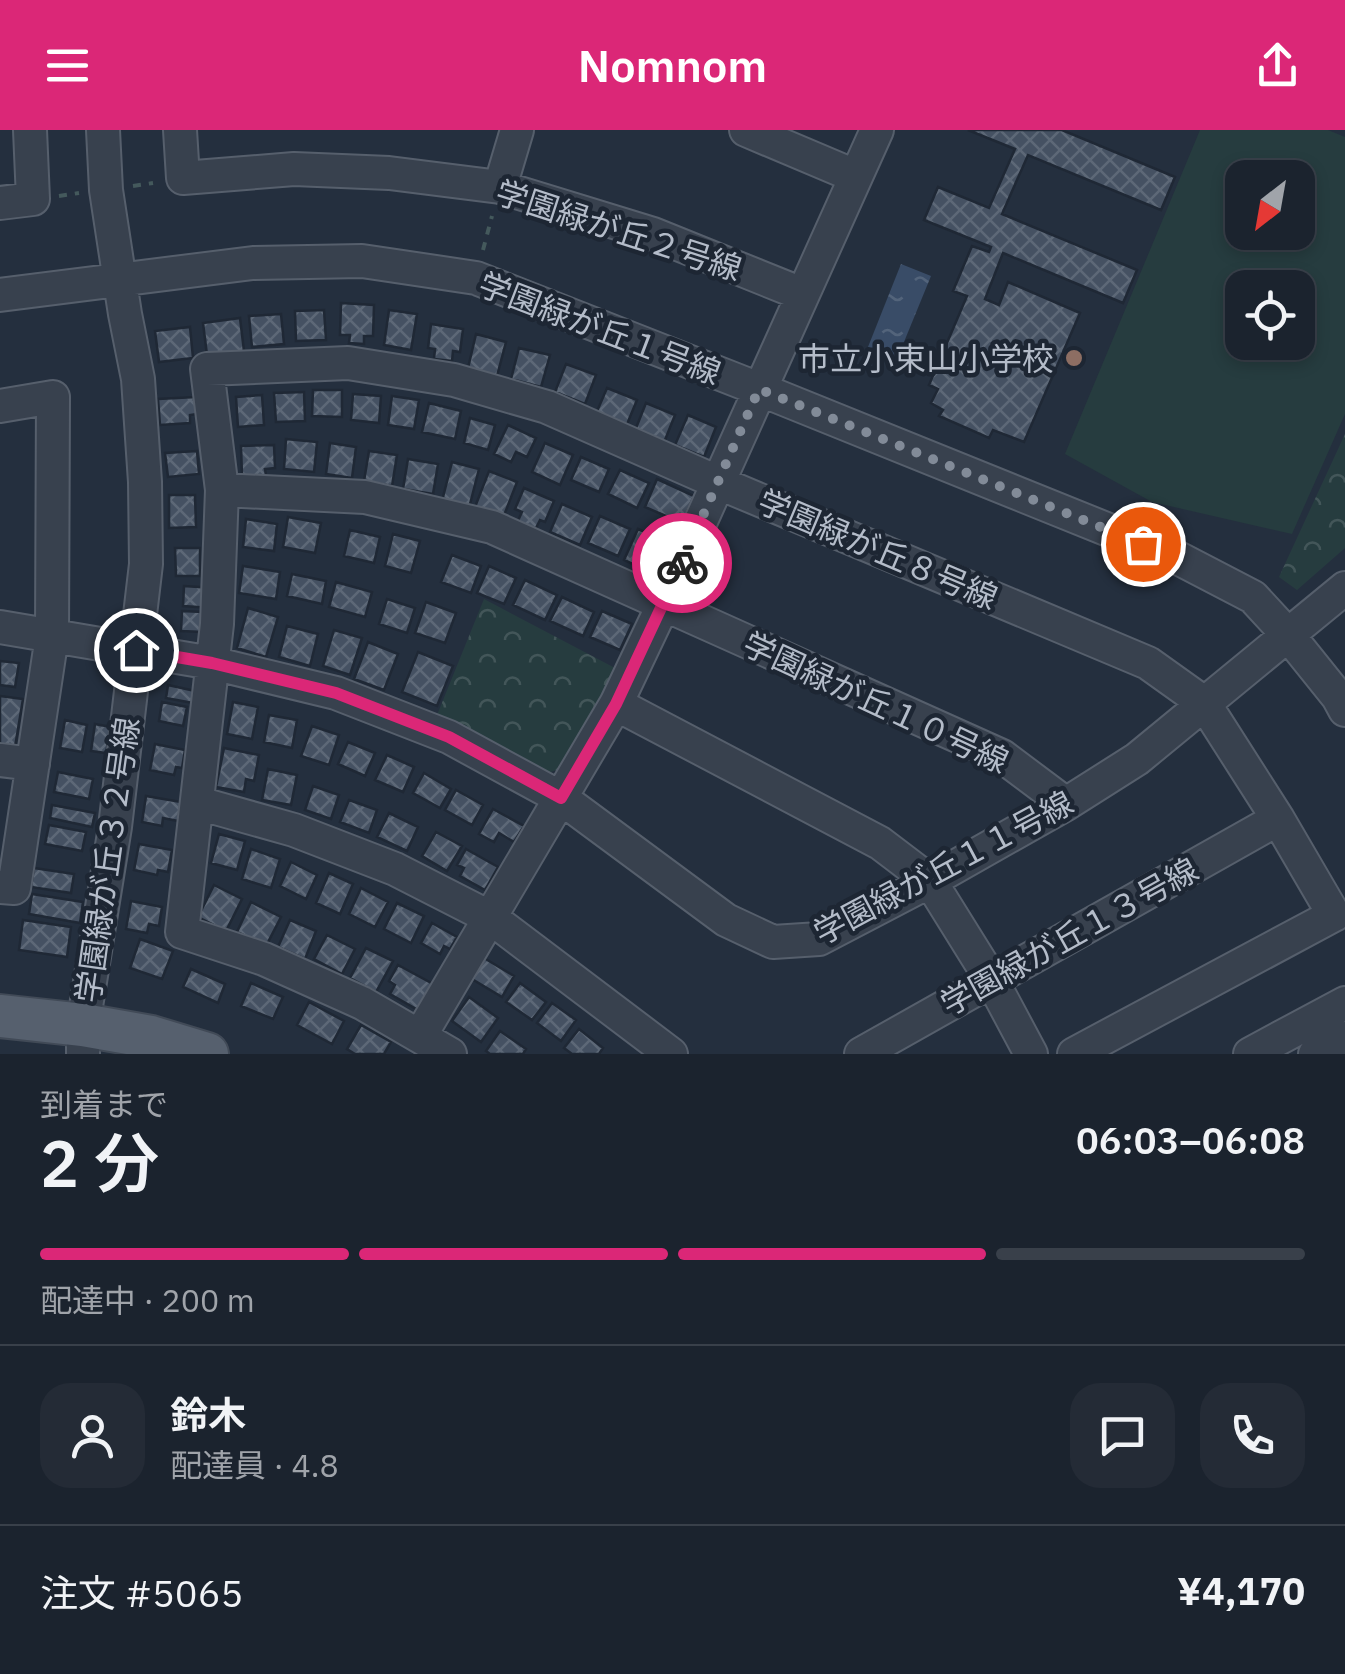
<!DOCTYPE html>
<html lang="ja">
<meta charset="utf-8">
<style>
:root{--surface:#1b232e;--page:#242b36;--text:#f1f3f6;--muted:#a0a4aa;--line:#39404a;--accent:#db2777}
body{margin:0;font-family:"IBM Plex Sans","Noto Sans JP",sans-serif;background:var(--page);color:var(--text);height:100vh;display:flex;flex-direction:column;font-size:38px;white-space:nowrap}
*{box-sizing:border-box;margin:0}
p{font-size:32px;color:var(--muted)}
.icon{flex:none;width:55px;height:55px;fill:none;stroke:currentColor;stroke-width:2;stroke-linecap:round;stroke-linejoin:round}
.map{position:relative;height:924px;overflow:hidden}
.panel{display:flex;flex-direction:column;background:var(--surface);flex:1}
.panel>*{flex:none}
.needle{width:65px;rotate:211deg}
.controls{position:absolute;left:1225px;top:30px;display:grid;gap:20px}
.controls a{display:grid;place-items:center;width:90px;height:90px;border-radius:20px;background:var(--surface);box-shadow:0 5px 15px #0003,0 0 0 2px var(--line);font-size:50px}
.pin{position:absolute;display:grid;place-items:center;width:85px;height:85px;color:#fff;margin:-42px;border:5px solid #fff;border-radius:50%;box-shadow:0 2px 10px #0007}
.courier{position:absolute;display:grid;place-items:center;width:100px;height:100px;margin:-50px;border:8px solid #db2777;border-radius:50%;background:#fff;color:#222;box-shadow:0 2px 12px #0007}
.overview em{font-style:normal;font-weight:600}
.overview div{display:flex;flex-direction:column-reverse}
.overview{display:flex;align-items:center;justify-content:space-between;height:170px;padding:0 40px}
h1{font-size:65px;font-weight:600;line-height:75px}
.bar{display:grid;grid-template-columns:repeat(4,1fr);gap:15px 10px;align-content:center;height:120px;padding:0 40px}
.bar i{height:12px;border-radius:8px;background:var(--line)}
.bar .active{background:var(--accent)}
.bar p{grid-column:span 4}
.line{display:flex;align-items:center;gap:25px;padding:0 40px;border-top:2px solid var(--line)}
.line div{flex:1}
.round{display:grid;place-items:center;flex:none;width:105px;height:105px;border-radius:30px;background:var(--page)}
header{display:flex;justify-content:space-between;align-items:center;height:130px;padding:0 40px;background:var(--accent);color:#fff;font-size:45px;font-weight:600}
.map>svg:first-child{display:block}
</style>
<header><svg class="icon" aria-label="menu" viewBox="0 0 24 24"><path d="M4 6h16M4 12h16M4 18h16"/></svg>Nomnom<svg class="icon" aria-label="share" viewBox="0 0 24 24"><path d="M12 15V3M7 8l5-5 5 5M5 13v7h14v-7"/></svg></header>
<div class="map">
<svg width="1345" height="924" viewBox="0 0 1345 924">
<defs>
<pattern id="forest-crowns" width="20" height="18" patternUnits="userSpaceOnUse" patternTransform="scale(2.5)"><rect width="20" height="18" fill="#263c3f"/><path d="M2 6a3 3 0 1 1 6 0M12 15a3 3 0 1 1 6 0" fill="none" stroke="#435659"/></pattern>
<pattern id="water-ripples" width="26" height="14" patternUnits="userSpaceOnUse" patternTransform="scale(2.5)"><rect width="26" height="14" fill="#394c67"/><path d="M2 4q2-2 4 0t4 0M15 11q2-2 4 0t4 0" fill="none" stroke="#53647b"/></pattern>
<pattern id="building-cross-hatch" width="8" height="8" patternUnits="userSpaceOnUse" patternTransform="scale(2.5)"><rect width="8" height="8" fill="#455162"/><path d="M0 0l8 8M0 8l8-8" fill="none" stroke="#5d6877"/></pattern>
</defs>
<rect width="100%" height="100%" fill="#242f3e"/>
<path fill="#263c3f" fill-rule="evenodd" d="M1200,0H1328L1345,7V284L1292,404L1152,372L1065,324ZM1242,48H1298V102H1242ZM1242,158H1298V212H1242Z"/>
<path fill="url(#forest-crowns)" d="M1345,304V418L1297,460L1279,447Z
M484,469L615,538L563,638L538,646L437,585Z"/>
<path fill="url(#water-ripples)" d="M901,134L931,146L897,229L868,217Z"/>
<path fill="url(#building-cross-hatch)" stroke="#1f2835" stroke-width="2.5" d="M968,0H1062L1175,47L1161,80L1028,25L1002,84L1137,140L1123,173L1003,123L985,169L999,175L1008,152L1080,183L1024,312L993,300L989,308L939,286L943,280L931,273L938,259L929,255L967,166L953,161L972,116L989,122L991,117L924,90L938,57L989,78L1015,19Z
M341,173L374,175L373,206H364V214L349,213L350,205H340Z
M324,180L326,210L296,211L295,181Z
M389,180L417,184L411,220L384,215Z
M281,184L284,214L252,217L249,186Z
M240,188L244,221L207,225L203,193Z
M431,194L463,199L460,222L453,221L452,231L434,229L435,219L428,218Z
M190,197L193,228L159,232L155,201Z
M476,204L506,212L497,246L468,238Z
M519,218L550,225L541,257L511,249Z
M566,234L596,245L585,274L555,262Z
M607,258L637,270L625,299L595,286Z
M313,260H342V287L312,286Z
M304,262L305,291L276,292L274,263Z
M353,264L381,266L379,293L351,290Z
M262,265L264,295L238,297L236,267Z
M392,266L419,270L414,299L388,295Z
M196,267L197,284L190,285V293L160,295L158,269Z
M429,273L461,281L455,309L422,302Z
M646,273L675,285L663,315L634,303Z
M688,285L716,297L704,327L675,315Z
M470,288L495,295L488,320L464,313Z
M508,295L536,308L527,327L516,322L511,332L494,324Z
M286,309L317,312L314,342L284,339Z
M330,313L356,317L352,348L326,344Z
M545,313L573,325L560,355L532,342Z
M274,315L275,338L265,339L266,345L242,346L241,316Z
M197,321L199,344L168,347L165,323Z
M369,321L397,325L392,356L364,351Z
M581,327L609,339L599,362L571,350Z
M408,329L438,334L433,364L403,359Z
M452,332L479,339L469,378L442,371Z
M620,340L649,353L637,378L608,364Z
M489,341L517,352L503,388L475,377Z
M657,349L694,366L682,393L645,377Z
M524,358L554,371L545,392L540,390L534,402L516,395L522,382L515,379Z
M169,365H195L196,397L169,398Z
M562,374L592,387L580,415L550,402Z
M600,386L630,399L618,426L588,413Z
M288,387L321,393L315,423L283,417Z
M246,389L277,394L274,421L243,417Z
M638,399L666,412L652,443L624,430Z
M350,400L380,407L374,433L344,426Z
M393,404L420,411L411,443L385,436Z
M175,418H200V446H176Z
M452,425L481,436L471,463L441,452Z
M243,436L280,442L276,469L239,463Z
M489,436L516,448L504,474L477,463Z
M292,444L326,451L322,474L287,466Z
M525,450L557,465L545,490L513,475Z
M336,452L372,462L365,487L329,477Z
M184,456L213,458L212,478L183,476Z
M562,467L594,482L583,506L550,491Z
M387,469L415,478L407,503L379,494Z
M426,472L456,483L445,513L415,503Z
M248,478L278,487L266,527L237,518Z
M182,481L203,482V502L181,501Z
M602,481L632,494L620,520L590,507Z
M287,496L318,504L310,536L279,527Z
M334,500L362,508L350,545L323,536Z
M368,512L398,524L384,560L354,549Z
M418,522L453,536L437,576L402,562Z
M0,531L19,533L15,557L0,555Z
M168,555L195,561L193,573L166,568Z
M0,566L23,569L15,617L0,615Z
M162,572L187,577L183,596L159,591Z
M233,572L258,577L252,609L227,604Z
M269,585L297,590L292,618L264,612Z
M65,590L87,595L82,622L60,618Z
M95,594L111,597L106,623L91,621Z
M312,596L339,605L329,635L301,626Z
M348,612L375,623L365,646L338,634Z
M155,614L185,620L182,638L176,637L174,645L150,640Z
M224,618L259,625L254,651L246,649L244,662L216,657Z
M387,625L414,637L403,662L375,650Z
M268,639L297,645L291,675L262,670Z
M58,642L93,649L89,669L54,662Z
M424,643L451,659L440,678L413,663Z
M313,656L339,665L331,689L305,680Z
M456,660L483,675L472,695L445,680Z
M146,666L181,672L178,691L163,688L162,696L142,692Z
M349,670L377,680L369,703L340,692Z
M52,675L95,683L92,697L50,688Z
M493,679L524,696L514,712L499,703L494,712L479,704Z
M389,683L418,697L407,721L377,707Z
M49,695L86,702L82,721L45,714Z
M436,702L462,716L447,741L422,726Z
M219,704L245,711L237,740L211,733Z
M139,714L172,720L168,742L158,740L157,745L134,740Z
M251,719L280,729L271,758L242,749Z
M466,719L498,737L485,760L460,746L464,738L457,735Z
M291,732L317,745L306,769L280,756Z
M34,738L74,744L71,763L31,757Z
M329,743L353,754L340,784L316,773Z
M214,755L242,769L226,801L198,787Z
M361,758L388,772L375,797L349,784Z
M32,764L83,772L80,793L29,784Z
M131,771L162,777L159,796L149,794L147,803L126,799Z
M251,772L281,787L266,816L237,802Z
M397,773L424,786L411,813L384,799Z
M23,790L71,797L67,827L19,820Z
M290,790L316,801L305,829L278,817Z
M432,793L457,807L450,819L444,816L440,824L421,813Z
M327,805L355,819L342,844L314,829Z
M140,809L173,821L162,849L130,838Z
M366,818L393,831L376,862L350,848Z
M484,828L514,846L502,867L472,849Z
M398,835L433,854L418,880L390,864L395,855L389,851Z
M191,839L225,854L218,873L183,857Z
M251,853L283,867L273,889L241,876Z
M520,853L546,872L532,890L506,872Z
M469,867L498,888L481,912L452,891Z
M309,872L344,891L332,914L297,895Z
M552,873L576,890L561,911L537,893Z
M361,895L391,912L384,924H355L347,919Z
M579,899L603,918L599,924H572L564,918Z
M500,901L526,919L523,924H490L486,921Z"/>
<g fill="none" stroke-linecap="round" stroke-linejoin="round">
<defs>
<path id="minor" d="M180,0L183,48L294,39L389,43L500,57L653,104L802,164
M746,0L855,46
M500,57L517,0
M0,73L33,69L30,0
M0,165L253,133L362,131L476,148L759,259L1178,428L1253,467L1289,506L1338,567L1345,580
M0,276L53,267L52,506L14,758L0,757
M222,360L365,367L492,397L1002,626L1066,674
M0,497L212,533L336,563L449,607L561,668L726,790L773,812L819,809L930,751L1066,674L1137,629L1345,458
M616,574L880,713L930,751L991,849L1031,924
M0,630L33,634
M198,673L294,700L395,739L491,788L671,924
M420,906L616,574L664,473L877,0
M83,924V895L115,697L146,434L145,352L138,249L125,184L106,60L103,0
M450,924L362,873L264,829L182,802L217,494L222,360L207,239L348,233L454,250L547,277L717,352L1148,533L1204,573L1278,689L1334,785L1074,924
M861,924L1278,689
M1250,924L1345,873
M1315,924L1345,908"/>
<path id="major" d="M0,886L83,895L151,907L207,924"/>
</defs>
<use href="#minor" stroke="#565f6c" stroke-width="36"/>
<use href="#major" stroke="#414a57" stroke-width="46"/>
<path stroke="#44595c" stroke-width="4" stroke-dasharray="8 8" stroke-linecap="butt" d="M133,56L153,53
M59,66L79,63
M483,120L492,86"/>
<use href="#minor" stroke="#38414e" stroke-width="32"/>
<use href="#major" stroke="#56606e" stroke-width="42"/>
</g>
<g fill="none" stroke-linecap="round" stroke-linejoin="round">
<path stroke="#828b98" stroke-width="10" stroke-dasharray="0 18" d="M682,433L759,259L1143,414"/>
<path stroke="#db2777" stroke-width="12" d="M136,520L212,533L336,563L449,607L561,668L616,574L682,433"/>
</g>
<circle fill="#8d6e63" stroke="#1d2633" stroke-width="4" cx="1074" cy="228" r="10"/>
<g text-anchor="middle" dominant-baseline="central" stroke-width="9" stroke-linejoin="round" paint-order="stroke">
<g font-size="32" fill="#b4bcc9" stroke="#1d2633">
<text transform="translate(619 100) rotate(18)">学園緑が丘２号線</text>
<text transform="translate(600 198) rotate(21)">学園緑が丘１号線</text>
<text transform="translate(878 419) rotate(23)">学園緑が丘８号線</text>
<text transform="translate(876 572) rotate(25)">学園緑が丘１０号線</text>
<text transform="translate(107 730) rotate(-82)">学園緑が丘３２号線</text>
<text transform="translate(943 737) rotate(-28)">学園緑が丘１１号線</text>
<text transform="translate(1069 806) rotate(-29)">学園緑が丘１３号線</text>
</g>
<g font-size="32" fill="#b4bcc9" stroke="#1d2633" text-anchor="end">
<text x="1054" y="228">市立小束山小学校</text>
</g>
</g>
</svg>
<div class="controls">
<a><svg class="needle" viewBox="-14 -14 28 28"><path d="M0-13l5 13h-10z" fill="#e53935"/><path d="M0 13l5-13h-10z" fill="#a0a4aa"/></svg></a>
<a><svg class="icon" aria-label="locate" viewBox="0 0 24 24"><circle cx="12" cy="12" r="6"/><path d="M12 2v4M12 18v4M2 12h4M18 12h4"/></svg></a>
</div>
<div class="pin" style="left:1143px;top:414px;background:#ea580c"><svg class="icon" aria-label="bag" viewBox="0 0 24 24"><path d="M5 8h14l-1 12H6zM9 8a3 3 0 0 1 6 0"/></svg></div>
<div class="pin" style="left:136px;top:520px;background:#1f2937"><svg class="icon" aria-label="home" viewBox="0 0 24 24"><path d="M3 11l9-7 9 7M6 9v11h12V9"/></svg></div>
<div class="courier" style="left:682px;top:433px"><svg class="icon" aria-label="bike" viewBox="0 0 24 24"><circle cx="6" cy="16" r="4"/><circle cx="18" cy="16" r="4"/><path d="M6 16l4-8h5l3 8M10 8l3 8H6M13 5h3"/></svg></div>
</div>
<section class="panel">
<div class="overview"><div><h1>2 分</h1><p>到着まで</p></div><em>06:03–06:08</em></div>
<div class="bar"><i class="active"></i><i class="active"></i><i class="active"></i><i></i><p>配達中 · 200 m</p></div>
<div class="line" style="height:180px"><a class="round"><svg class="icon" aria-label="person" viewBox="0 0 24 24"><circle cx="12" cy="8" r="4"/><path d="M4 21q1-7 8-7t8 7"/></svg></a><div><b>鈴木</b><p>配達員 · 4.8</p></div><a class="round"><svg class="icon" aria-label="chat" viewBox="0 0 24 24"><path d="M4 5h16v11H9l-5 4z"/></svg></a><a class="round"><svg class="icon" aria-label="phone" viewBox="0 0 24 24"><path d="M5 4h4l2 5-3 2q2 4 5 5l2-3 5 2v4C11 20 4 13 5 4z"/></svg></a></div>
<div class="line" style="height:130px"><div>注文 #5065</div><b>¥4,170</b></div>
</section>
